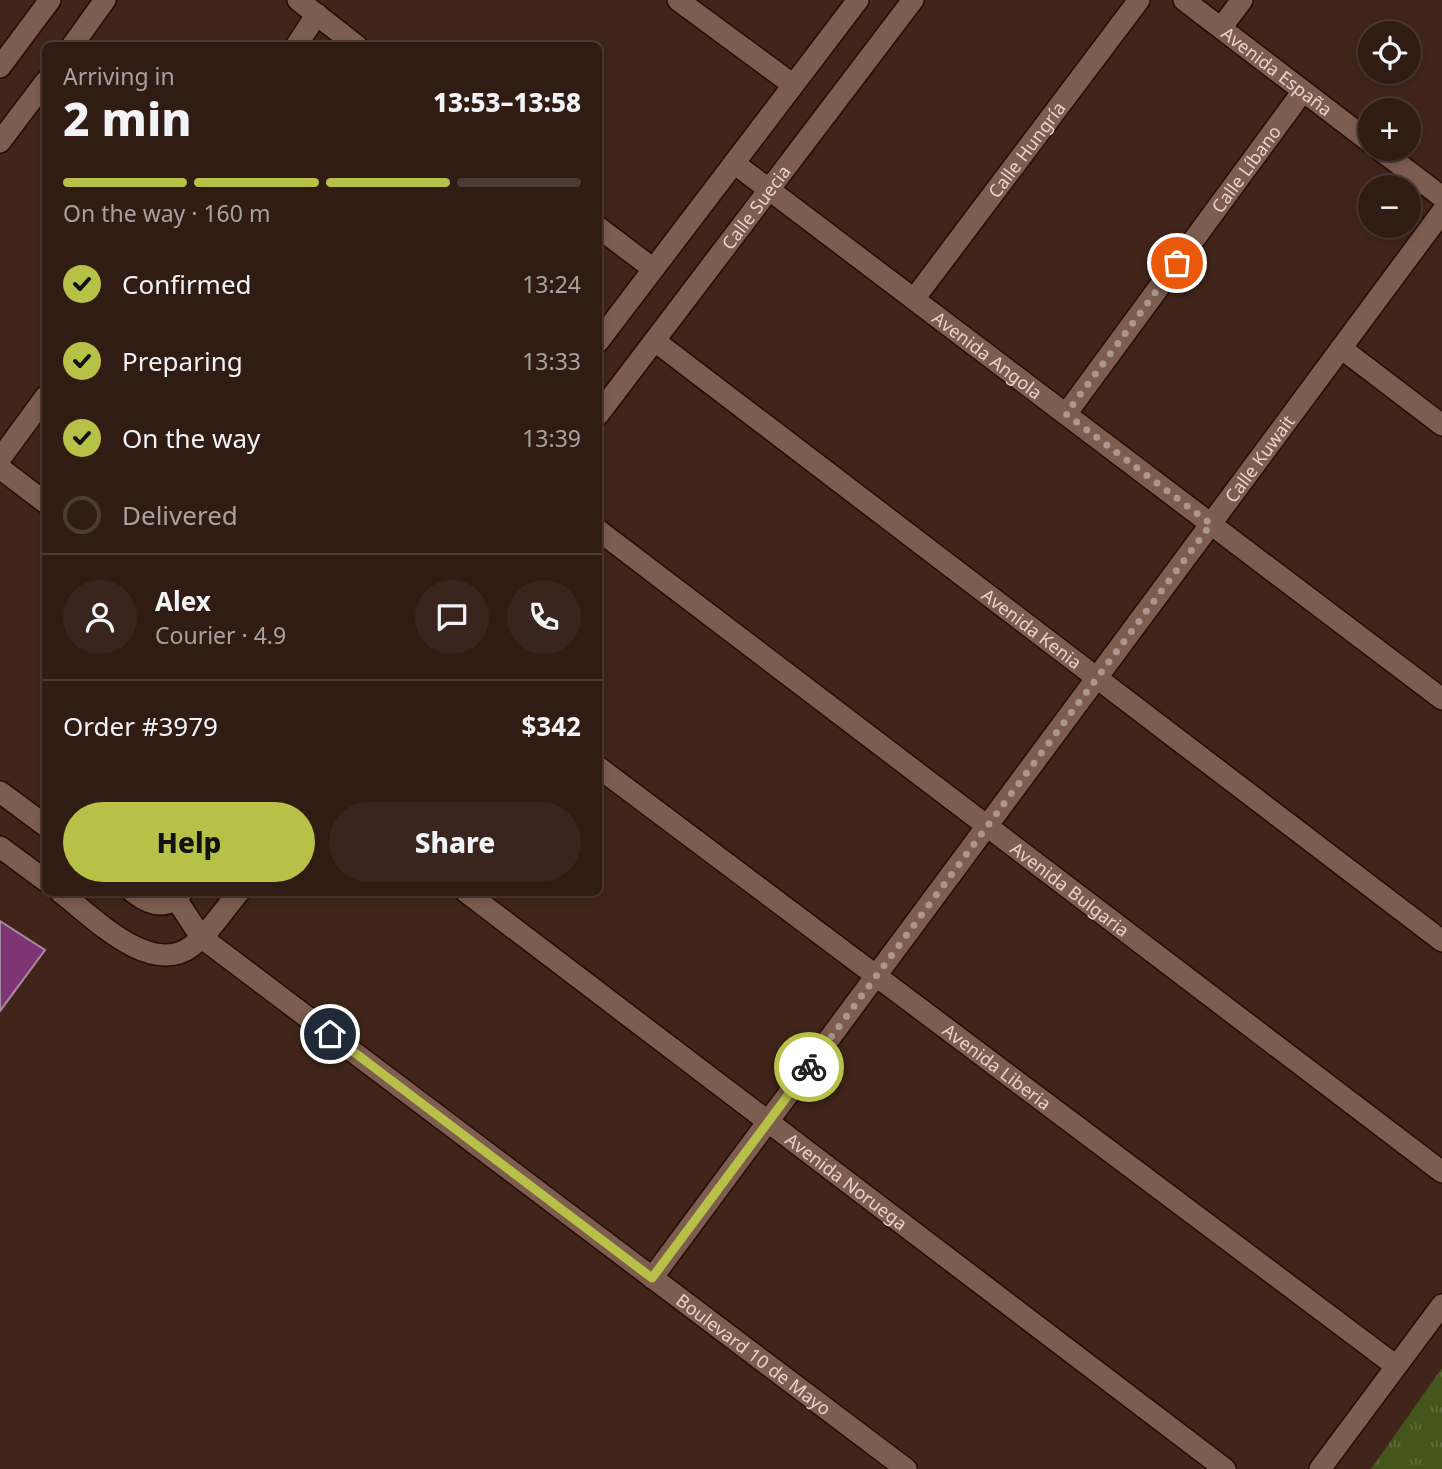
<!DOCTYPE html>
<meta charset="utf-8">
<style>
:root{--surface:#311c14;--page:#39251d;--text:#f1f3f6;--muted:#a8a1a0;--line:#4c3a34;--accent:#b7c148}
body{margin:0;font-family:"Noto Sans",sans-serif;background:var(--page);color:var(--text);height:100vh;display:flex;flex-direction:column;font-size:26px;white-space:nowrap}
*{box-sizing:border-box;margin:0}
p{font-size:23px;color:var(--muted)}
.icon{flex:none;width:38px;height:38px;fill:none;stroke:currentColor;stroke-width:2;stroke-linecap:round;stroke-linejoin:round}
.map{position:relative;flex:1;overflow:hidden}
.details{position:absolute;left:42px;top:42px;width:560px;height:854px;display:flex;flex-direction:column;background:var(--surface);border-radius:10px;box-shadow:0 4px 10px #0003,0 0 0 2px var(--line)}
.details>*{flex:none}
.tools{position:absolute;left:1358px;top:21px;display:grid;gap:14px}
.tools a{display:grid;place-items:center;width:63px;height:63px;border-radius:50%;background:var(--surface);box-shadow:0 4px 10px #0003,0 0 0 2px var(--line);font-size:35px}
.pin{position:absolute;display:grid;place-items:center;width:60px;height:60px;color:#fff;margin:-30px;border:4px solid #fff;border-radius:50%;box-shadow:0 2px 7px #0007}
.courier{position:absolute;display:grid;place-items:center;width:70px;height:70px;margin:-35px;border:5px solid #b7c148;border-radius:50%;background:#fff;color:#222;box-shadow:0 2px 9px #0007}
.headline em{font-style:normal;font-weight:800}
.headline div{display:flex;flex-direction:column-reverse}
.headline{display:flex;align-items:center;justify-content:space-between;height:119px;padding:0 21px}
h1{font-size:46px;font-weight:800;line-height:52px}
.bar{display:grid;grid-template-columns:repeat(4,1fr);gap:10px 7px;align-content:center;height:84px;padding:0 21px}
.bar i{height:9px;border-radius:5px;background:var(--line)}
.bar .selected{background:var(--accent)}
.bar p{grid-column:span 4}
.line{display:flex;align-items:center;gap:18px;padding:0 21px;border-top:2px solid var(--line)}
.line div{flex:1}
.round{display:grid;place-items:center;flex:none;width:74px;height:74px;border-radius:37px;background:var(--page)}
ol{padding:0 21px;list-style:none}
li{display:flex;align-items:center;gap:21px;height:77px}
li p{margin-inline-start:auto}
li .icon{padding:7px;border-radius:50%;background:var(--accent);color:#111;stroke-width:4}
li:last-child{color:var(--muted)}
li i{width:38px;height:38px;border:4px solid var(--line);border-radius:50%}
.cta{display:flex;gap:14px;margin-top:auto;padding:14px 21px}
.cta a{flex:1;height:80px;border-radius:42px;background:var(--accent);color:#111;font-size:28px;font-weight:800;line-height:80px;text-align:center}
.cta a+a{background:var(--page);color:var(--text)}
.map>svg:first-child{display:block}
</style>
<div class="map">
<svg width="1442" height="1469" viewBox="0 0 1442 1469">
<defs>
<pattern id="park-tufts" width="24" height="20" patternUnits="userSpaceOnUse" patternTransform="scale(1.75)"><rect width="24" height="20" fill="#44561c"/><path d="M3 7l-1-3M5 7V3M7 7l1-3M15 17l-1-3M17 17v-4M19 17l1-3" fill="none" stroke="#5f6d3c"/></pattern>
</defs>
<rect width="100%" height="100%" fill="#41251a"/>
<path fill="url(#park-tufts)" d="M1442,1368V1469H1371Z"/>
<path fill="#7e3573" stroke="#a88ba2" stroke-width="2" d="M0,921L45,950L0,1011Z"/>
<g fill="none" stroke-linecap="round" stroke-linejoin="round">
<defs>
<g id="minor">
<path d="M298,0L357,46"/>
<path d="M678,0L792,84"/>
<path id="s1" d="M1184,0L1370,142"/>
<path d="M1221,28L1242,0"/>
<path d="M72,46L105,0"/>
<path d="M296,46L317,14"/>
<path d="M0,67L50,0"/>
<path d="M0,142L46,81"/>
<path d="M1379,149L1442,197"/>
<path id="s2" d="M734,163L1442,699"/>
<path d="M598,227L652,268"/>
<path id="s3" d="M914,299L1139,0"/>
<path id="s4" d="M655,341L1442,941"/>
<path d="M598,342L858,0"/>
<path d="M1341,348L1442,425"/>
<path id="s5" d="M1066,414L1303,91"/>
<path id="s6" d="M598,415L913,0"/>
<path d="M0,459L46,396"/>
<path d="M0,468L46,503"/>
<path id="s7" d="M598,530L1442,1172"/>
<path id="s8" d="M598,767L1396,1366"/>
<path d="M0,792L46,826"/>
<path d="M0,847L46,881"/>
<path d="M60,892C93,917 151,978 192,946C210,932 224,910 239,892"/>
<path d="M133,892C151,906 167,910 182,892"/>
<path id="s9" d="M466,892L1225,1469"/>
<path id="s10" d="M176,899L201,937L906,1469"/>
<path id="s11" d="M652,1278L1442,212"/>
<path d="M1320,1469L1442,1305"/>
</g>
</defs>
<use href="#minor" stroke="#260d04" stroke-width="24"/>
<use href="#minor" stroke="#7d5d50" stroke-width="21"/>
</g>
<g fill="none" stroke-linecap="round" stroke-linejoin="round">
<path stroke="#ac968d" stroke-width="7" stroke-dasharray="0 12.6" d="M809,1067L1211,524L1066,414L1177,263"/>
<path stroke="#b7c148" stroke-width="9" d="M330,1034L652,1278L809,1067"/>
</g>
<g text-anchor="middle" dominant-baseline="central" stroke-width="7" stroke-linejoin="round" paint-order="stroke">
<g font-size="18" fill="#e6d3cb" stroke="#41251a">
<text stroke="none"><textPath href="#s1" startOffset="117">Avenida España</textPath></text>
<text stroke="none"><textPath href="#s3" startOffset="187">Calle Hungría</textPath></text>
<text stroke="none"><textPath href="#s5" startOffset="304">Calle Líbano</textPath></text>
<text stroke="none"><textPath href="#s6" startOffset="261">Calle Suecia</textPath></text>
<text stroke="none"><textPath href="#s2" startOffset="318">Avenida Angola</textPath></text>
<text stroke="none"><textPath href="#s11" startOffset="1020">Calle Kuwait</textPath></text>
<text stroke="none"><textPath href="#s4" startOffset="474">Avenida Kenia</textPath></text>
<text stroke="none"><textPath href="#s7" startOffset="593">Avenida Bulgaria</textPath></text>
<text stroke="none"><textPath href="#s8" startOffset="499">Avenida Liberia</textPath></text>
<text stroke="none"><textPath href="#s9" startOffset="478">Avenida Noruega</textPath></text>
<text stroke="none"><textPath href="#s10" startOffset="738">Boulevard 10 de Mayo</textPath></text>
</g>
</g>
</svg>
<div class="tools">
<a><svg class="icon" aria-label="locate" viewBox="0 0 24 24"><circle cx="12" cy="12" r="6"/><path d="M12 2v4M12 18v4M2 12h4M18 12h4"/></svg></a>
<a>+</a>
<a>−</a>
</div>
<div class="pin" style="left:1177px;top:263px;background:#ea580c"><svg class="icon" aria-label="bag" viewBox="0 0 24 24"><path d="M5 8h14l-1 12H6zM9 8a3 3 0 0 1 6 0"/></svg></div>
<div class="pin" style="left:330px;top:1034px;background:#1f2937"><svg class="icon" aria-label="home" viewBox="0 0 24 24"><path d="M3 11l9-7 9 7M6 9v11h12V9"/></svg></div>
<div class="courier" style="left:809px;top:1067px"><svg class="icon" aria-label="bike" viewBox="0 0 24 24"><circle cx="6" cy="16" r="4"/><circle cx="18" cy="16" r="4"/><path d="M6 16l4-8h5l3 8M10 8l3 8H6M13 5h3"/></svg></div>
<section class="details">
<div class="headline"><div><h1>2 min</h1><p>Arriving in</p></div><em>13:53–13:58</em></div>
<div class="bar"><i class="selected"></i><i class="selected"></i><i class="selected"></i><i></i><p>On the way · 160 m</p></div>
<ol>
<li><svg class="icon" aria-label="check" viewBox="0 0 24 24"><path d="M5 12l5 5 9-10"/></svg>Confirmed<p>13:24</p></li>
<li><svg class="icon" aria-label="check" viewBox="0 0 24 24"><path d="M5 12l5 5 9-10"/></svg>Preparing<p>13:33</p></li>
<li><svg class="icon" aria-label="check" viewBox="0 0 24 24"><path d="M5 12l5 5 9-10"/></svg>On the way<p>13:39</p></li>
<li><i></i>Delivered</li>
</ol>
<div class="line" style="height:126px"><a class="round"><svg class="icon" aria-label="person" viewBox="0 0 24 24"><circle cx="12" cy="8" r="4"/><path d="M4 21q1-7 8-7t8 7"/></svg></a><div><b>Alex</b><p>Courier · 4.9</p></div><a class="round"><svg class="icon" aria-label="chat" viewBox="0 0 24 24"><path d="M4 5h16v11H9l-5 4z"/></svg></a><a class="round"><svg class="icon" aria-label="phone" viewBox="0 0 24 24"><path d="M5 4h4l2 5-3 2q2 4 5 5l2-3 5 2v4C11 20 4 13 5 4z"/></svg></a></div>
<div class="line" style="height:91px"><div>Order #3979</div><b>$342</b></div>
<div class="cta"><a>Help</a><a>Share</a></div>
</section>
</div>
